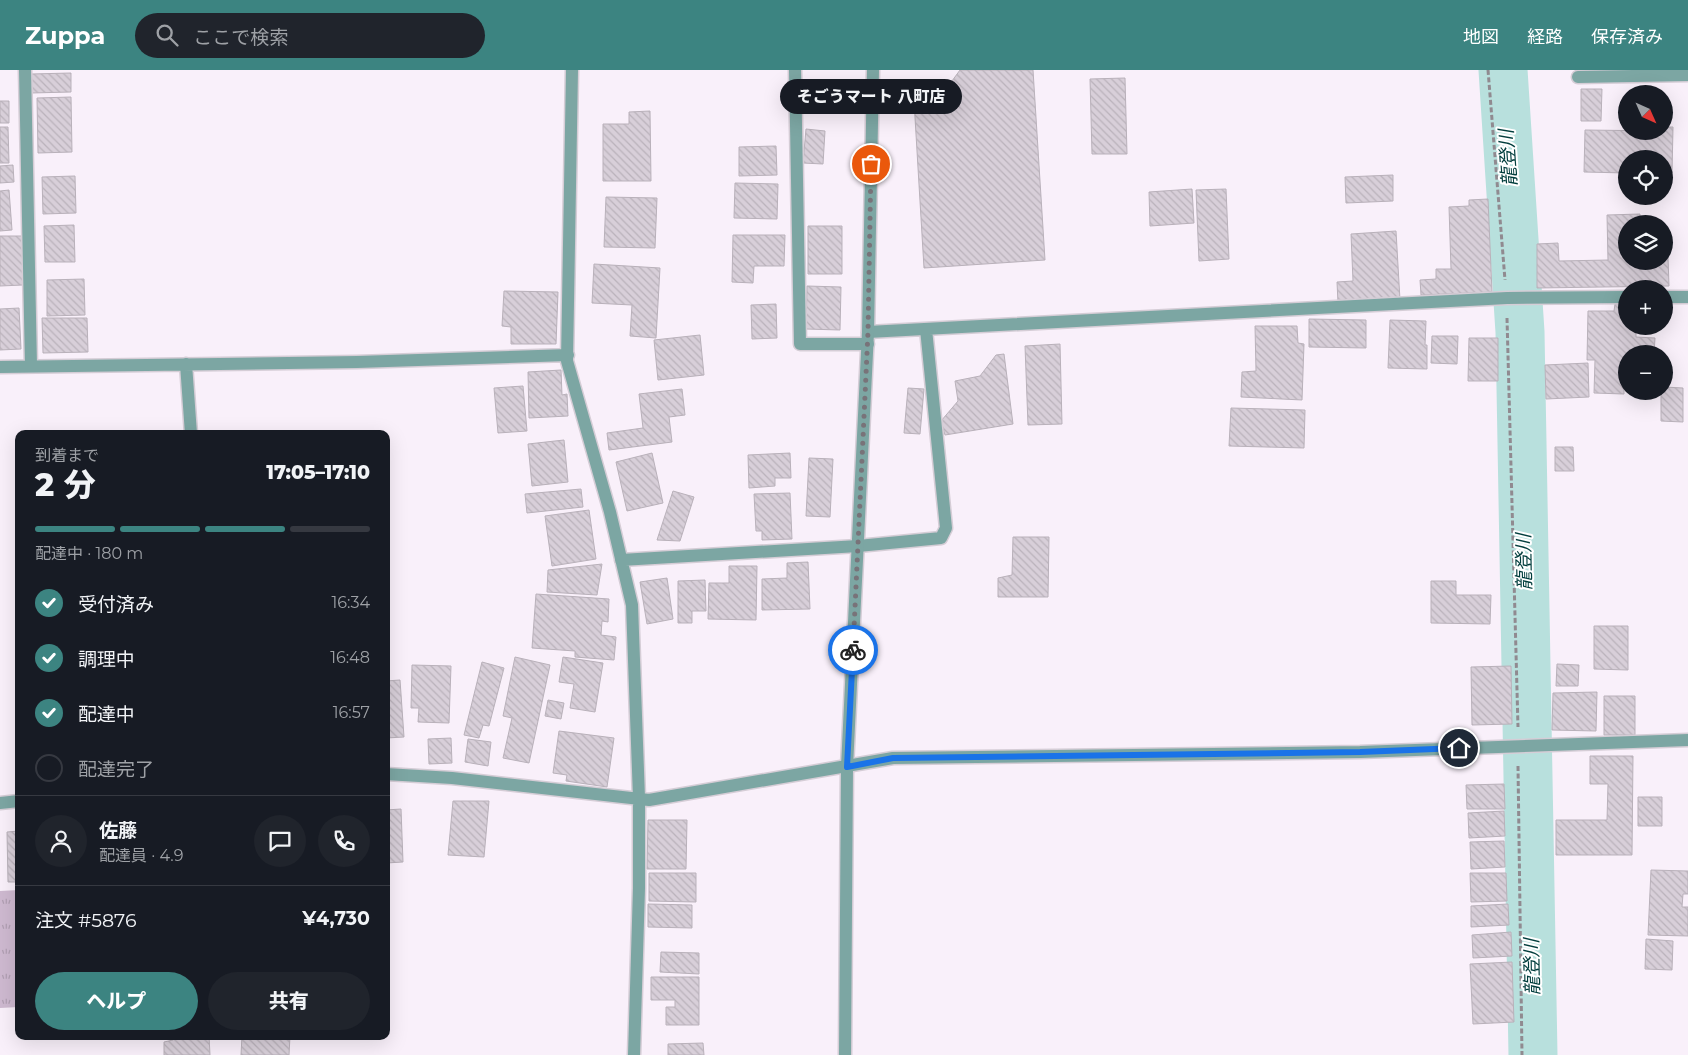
<!DOCTYPE html>
<html lang="ja">
<meta charset="utf-8">
<style>
:root{--surface:#171b24;--page:#20242c;--text:#f1f3f6;--muted:#9ea1a6;--line:#363941;--accent:#3c8481}
body{margin:0;font-family:Montserrat,"Noto Sans JP",sans-serif;background:var(--page);color:var(--text);height:100vh;display:flex;flex-direction:column;font-size:19px;white-space:nowrap}
*{box-sizing:border-box;margin:0}
p{font-size:16px;color:var(--muted)}
.icon{flex:none;width:28px;height:28px;fill:none;stroke:currentColor;stroke-width:2;stroke-linecap:round;stroke-linejoin:round}
.map{position:relative;flex:1;overflow:hidden}
.side{position:absolute;left:15px;top:360px;width:375px;height:610px;display:flex;flex-direction:column;background:var(--surface);border-radius:10px;box-shadow:0 5px 20px #0002}
.side>*{flex:none}
.needle{width:32px;rotate:135deg}
.fabs{position:absolute;left:1618px;top:15px;display:grid;gap:10px}
.fabs a{display:grid;place-items:center;width:55px;height:55px;border-radius:50%;background:var(--surface);box-shadow:0 5px 20px #0002;font-size:25px}
.pin{position:absolute;display:grid;place-items:center;width:42px;height:42px;color:#fff;margin:-21px;border:2px solid #fff;border-radius:50%;box-shadow:0 1px 5px #0007}
.courier{position:absolute;display:grid;place-items:center;width:50px;height:50px;margin:-25px;border:4px solid #1a73e8;border-radius:50%;background:#fff;color:#222;box-shadow:0 1px 6px #0007}
.bubble{position:absolute;height:35px;border-radius:18px;background:var(--surface);box-shadow:0 5px 20px #0002;font-size:16px;font-weight:800;line-height:35px;text-align:center}
.headline em{font-style:normal;font-weight:800}
.headline div{display:flex;flex-direction:column-reverse}
.headline{display:flex;align-items:center;justify-content:space-between;height:85px;padding:0 20px}
h1{font-size:32px;font-weight:800;line-height:38px}
.bar{display:grid;grid-template-columns:repeat(4,1fr);gap:8px 5px;align-content:center;height:60px;padding:0 20px}
.bar i{height:6px;border-radius:4px;background:var(--line)}
.bar .on{background:var(--accent)}
.bar p{grid-column:span 4}
.line{display:flex;align-items:center;gap:12px;padding:0 20px;border-top:1px solid var(--line)}
.line div{flex:1}
.round{display:grid;place-items:center;flex:none;width:52px;height:52px;border-radius:26px;background:var(--page)}
ol{padding:0 20px;list-style:none}
li{display:flex;align-items:center;gap:15px;height:55px}
li p{margin-inline-start:auto}
li .icon{padding:5px;border-radius:50%;background:var(--accent);color:#fff;stroke-width:4}
li:last-child{color:var(--muted)}
li i{width:28px;height:28px;border:2px solid var(--line);border-radius:50%}
.button{display:flex;gap:10px;margin-top:auto;padding:10px 20px}
.button a{flex:1;height:58px;border-radius:30px;background:var(--accent);color:#fff;font-size:20px;font-weight:800;line-height:58px;text-align:center}
.button a+a{background:var(--page);color:var(--text)}
header{display:flex;align-items:center;gap:30px;box-sizing:border-box;height:70px;padding:0 25px;background:var(--accent);color:#fff}
header strong{font-size:24px}
nav{display:flex;gap:28px;margin-inline-start:auto;font-size:18px}
.search{width:350px;height:45px;background:var(--page);display:flex;align-items:center;gap:12px;box-sizing:border-box;padding:0 18px;border-radius:28px;color:var(--muted);font-size:19px}
.map>svg:first-child{display:block}
</style>
<header>
<strong>Zuppa</strong>
<div class="search"><svg class="icon" aria-label="search" viewBox="0 0 24 24"><circle cx="10" cy="10" r="6"/><path d="M15 15l6 6"/></svg>ここで検索</div>
<nav><a>地図</a><a>経路</a><a>保存済み</a></nav>
</header>
<div class="map">
<svg width="1688" height="985" viewBox="0 0 1688 985">
<defs>
<pattern id="grass-tufts" width="24" height="20" patternUnits="userSpaceOnUse" patternTransform="scale(1.25)"><rect width="24" height="20" fill="#ceb9d0"/><path d="M3 7l-1-3M5 7V3M7 7l1-3M15 17l-1-3M17 17v-4M19 17l1-3" fill="none" stroke="#b19fb3"/></pattern>
<pattern id="building-back-hatch" width="6" height="6" patternUnits="userSpaceOnUse" patternTransform="scale(1.25)"><rect width="6" height="6" fill="#d8cfd9"/><path d="M-1 5l2 2M0 0l6 6M5-1l2 2" fill="none" stroke="#bab2bb"/></pattern>
</defs>
<rect width="100%" height="100%" fill="#f9f0fa"/>
<path fill="url(#grass-tufts)" d="M19,820V937L0,938V821Z"/>
<g fill="none" stroke-linecap="round" stroke-linejoin="round">
<path stroke="#b8e0dd" stroke-width="49" d="M1503,0L1520,262L1533,985"/>
</g>
<path fill="url(#building-back-hatch)" stroke="#b9b1ba" d="M960,0H1033L1045,190L924,198L913,14L952,11Z
M71,3V22L31,23V4Z
M1125,8L1127,84H1092L1090,9Z
M1581,19H1602L1601,51H1581Z
M71,27L72,82L38,83L37,28Z
M0,31H9V53H0Z
M650,41L651,111H603V54H629V42Z
M0,57H8L9,93H0Z
M1664,57H1673L1672,103H1664V89H1626V103L1584,102L1585,60L1664,61Z
M806,59L825,61L823,94L803,93Z
M776,76L777,105L739,106V77Z
M13,95L14,112L0,113V96Z
M1393,105V131L1346,133L1345,107Z
M75,106L76,143L43,144L42,107Z
M735,113L778,114L777,149L734,148Z
M1192,119L1194,153L1150,156L1149,122Z
M1226,119L1229,189L1199,191L1196,120Z
M9,120L12,160L0,161V121Z
M606,127L657,128L655,178L604,177Z
M1488,129L1492,222L1421,225L1420,210L1436,209V199H1451L1449,137L1469,136V130Z
M1640,144V154H1626V191H1664V187H1668L1669,216L1537,218V174L1558,173L1559,191L1608,190L1607,145Z
M74,155L75,192H45L44,156Z
M808,156H842V204H808Z
M1396,161L1400,230L1338,233L1337,212L1353,211L1351,164Z
M733,165H785L784,196H754L753,213L732,212Z
M0,166H22L23,215L0,216Z
M594,194L660,198L656,268L630,266L632,235L592,233Z
M84,209L85,245L47,246V210Z
M807,216L841,217L840,260L806,259Z
M504,221L558,222L556,274H511V257L502,256Z
M776,234L777,268L752,269L751,235Z
M1615,234H1626V256H1636V267L1655,268L1654,284H1626V316H1624V324L1594,323L1595,290H1587L1588,241H1614Z
M19,238L21,279L0,280V239Z
M42,248H87L88,282L43,283Z
M1309,249L1366,250V278L1309,277Z
M1390,250L1426,251L1425,275H1427V299L1388,298Z
M1255,256H1297L1298,273L1304,274L1302,330L1241,327L1242,302L1256,301Z
M700,265L704,305L658,310L654,270Z
M1432,266H1458L1457,294L1431,293Z
M1469,268H1498V311H1468Z
M1060,274L1062,354L1028,355L1025,276Z
M1004,284L1013,354L945,365L941,351L958,331L955,311L980,306L996,285Z
M1588,293L1589,327L1546,329L1545,295Z
M561,300L562,325L567,324L568,346L529,348L528,302Z
M523,316L527,361L498,363L494,318Z
M1664,317L1683,318V352L1661,351V321H1664Z
M908,318L924,319L920,364L904,363Z
M682,319L685,345L669,347L672,372L609,380L607,363L643,358L639,324Z
M1231,338L1305,340L1304,378L1229,376Z
M564,370L568,412L532,416L528,374Z
M1555,377H1573L1574,401H1555Z
M652,383L663,433L627,441L616,392Z
M790,383L791,408H775V416L749,418L748,385Z
M809,388L833,389L830,447L806,446Z
M581,419L583,437L527,443L525,424Z
M673,421L694,427L680,471L657,470Z
M790,423L792,469L762,470V461H756L754,424Z
M589,440L596,489L552,496L545,446Z
M1013,467H1049L1048,527H998V508L1012,505Z
M808,492L810,539L762,540V509L787,508V493Z
M602,494L597,525L547,522L548,500Z
M729,496H757L756,550L708,549L709,513H729Z
M667,508L673,549L647,554L640,512Z
M705,510L706,541H692V553H678V511Z
M1431,511H1456V525H1491L1490,554L1431,553Z
M536,524L609,529L608,552L602,551L601,565L616,567L614,590L575,587V581L532,578Z
M1594,556H1628V600L1594,599Z
M515,587L550,595L529,693L503,688L512,648L503,646Z
M563,587L603,593L595,642L570,638L574,614L559,612Z
M482,592L504,598L489,656L483,655L479,668L464,665Z
M1557,594L1579,595L1578,616H1556Z
M412,595L451,596L449,653L418,652L419,638H411Z
M1511,596L1512,654L1472,655L1471,597Z
M400,610L404,667L386,668V611Z
M1597,622L1596,661L1552,660L1553,623Z
M1604,626H1635V665H1604Z
M548,630L564,633L561,649L545,646Z
M559,661L614,668L607,717L566,711L567,705L553,703Z
M451,668L452,693L429,694L428,669Z
M468,669L491,672L488,696L465,692Z
M1590,686H1633L1632,785H1556V750H1607L1608,714H1590Z
M1504,714L1505,739H1467L1466,715Z
M1638,727H1662V756H1638Z
M453,731H489L484,787L448,785Z
M401,739L403,792L386,793V740Z
M1504,741L1505,766L1469,768L1468,743Z
M648,750H687L686,799H647Z
M19,761V812H8L7,762Z
M1504,771L1505,797L1471,799L1470,772Z
M1651,800L1688,801V824H1683L1682,837H1688V866L1648,865Z
M649,803H696V832L649,831Z
M1470,803H1506L1507,831L1471,832Z
M648,834L692,835V858L648,857Z
M1508,834L1509,855L1471,857V836Z
M1511,862L1512,886L1473,888L1472,865Z
M1646,869L1673,871L1672,900L1645,899Z
M661,882L699,883V904L660,902Z
M1512,892L1514,952L1473,954L1470,894Z
M651,907H699V955H666V937H675V930H651Z
M173,966H209L210,985H164V972L173,970Z
M242,966H290L289,985H241Z
M703,973L704,985H668V974Z"/>
<g fill="none" stroke-linecap="round" stroke-linejoin="round">
<defs>
<path id="minor" d="M25,0L31,296
M572,0L567,291L610,442L632,535L639,728V818L634,985
M795,0L800,274H868
M1578,7L1688,5
M1664,227H1688
M868,262L1507,228L1626,227
M186,294L191,364
M0,297L357,292L568,285
M621,490L858,476L941,468L946,458L926,259
M386,704L452,708L649,730L893,688L1360,682L1688,670
M0,733L19,731"/>
<path id="tertiary" d="M845,985L847,697L868,262L873,0"/>
</defs>
<use href="#minor" stroke="#d5cdd6" stroke-width="15"/>
<use href="#tertiary" stroke="#d5cdd6" stroke-width="15"/>
<path stroke="#908a90" stroke-width="3" stroke-dasharray="5 2.5" stroke-linecap="butt" d="M1488,0L1505,210
M1507,248L1518,657
M1518,696L1522,985"/>
<use href="#minor" stroke="#7ca6a3" stroke-width="12"/>
<use href="#tertiary" stroke="#7ca6a3" stroke-width="12"/>
</g>
<g fill="none" stroke-linecap="round" stroke-linejoin="round">
<path stroke="#787379" stroke-width="5" stroke-dasharray="0 9" d="M853,580L868,262L871,94"/>
<path stroke="#1a73e8" stroke-width="6" d="M853,580L847,697L893,688L1360,682L1459,678"/>
</g>
<g text-anchor="middle" dominant-baseline="central" stroke-width="4" stroke-linejoin="round" paint-order="stroke">
<g font-size="19" font-style="italic" fill="#003d3c" stroke="#fff">
<text transform="translate(1508 88) rotate(-94)">龍登川</text>
<text transform="translate(1524 492) rotate(-91)">龍登川</text>
<text transform="translate(1532 897) rotate(-91)">龍登川</text>
</g>
</g>
</svg>
<div class="fabs">
<a><svg class="needle" viewBox="-14 -14 28 28"><path d="M0-13l5 13h-10z" fill="#e53935"/><path d="M0 13l5-13h-10z" fill="#9ea1a6"/></svg></a>
<a><svg class="icon" aria-label="locate" viewBox="0 0 24 24"><circle cx="12" cy="12" r="6"/><path d="M12 2v4M12 18v4M2 12h4M18 12h4"/></svg></a>
<a><svg class="icon" aria-label="layers" viewBox="0 0 24 24"><path d="M12 4l9 5-9 5-9-5zM3 14l9 5 9-5"/></svg></a>
<a>+</a>
<a>−</a>
</div>
<div class="pin" style="left:871px;top:94px;background:#ea580c"><svg class="icon" aria-label="bag" viewBox="0 0 24 24"><path d="M5 8h14l-1 12H6zM9 8a3 3 0 0 1 6 0"/></svg></div>
<div class="pin" style="left:1459px;top:678px;background:#1f2937"><svg class="icon" aria-label="home" viewBox="0 0 24 24"><path d="M3 11l9-7 9 7M6 9v11h12V9"/></svg></div>
<div class="courier" style="left:853px;top:580px"><svg class="icon" aria-label="bike" viewBox="0 0 24 24"><circle cx="6" cy="16" r="4"/><circle cx="18" cy="16" r="4"/><path d="M6 16l4-8h5l3 8M10 8l3 8H6M13 5h3"/></svg></div>
<div class="bubble" style="left:780px;top:9px;width:182px">そごうマート 八町店</div>
<section class="side">
<div class="headline"><div><h1>2 分</h1><p>到着まで</p></div><em>17:05–17:10</em></div>
<div class="bar"><i class="on"></i><i class="on"></i><i class="on"></i><i></i><p>配達中 · 180 m</p></div>
<ol>
<li><svg class="icon" aria-label="check" viewBox="0 0 24 24"><path d="M5 12l5 5 9-10"/></svg>受付済み<p>16:34</p></li>
<li><svg class="icon" aria-label="check" viewBox="0 0 24 24"><path d="M5 12l5 5 9-10"/></svg>調理中<p>16:48</p></li>
<li><svg class="icon" aria-label="check" viewBox="0 0 24 24"><path d="M5 12l5 5 9-10"/></svg>配達中<p>16:57</p></li>
<li><i></i>配達完了</li>
</ol>
<div class="line" style="height:90px"><a class="round"><svg class="icon" aria-label="person" viewBox="0 0 24 24"><circle cx="12" cy="8" r="4"/><path d="M4 21q1-7 8-7t8 7"/></svg></a><div><b>佐藤</b><p>配達員 · 4.9</p></div><a class="round"><svg class="icon" aria-label="chat" viewBox="0 0 24 24"><path d="M4 5h16v11H9l-5 4z"/></svg></a><a class="round"><svg class="icon" aria-label="phone" viewBox="0 0 24 24"><path d="M5 4h4l2 5-3 2q2 4 5 5l2-3 5 2v4C11 20 4 13 5 4z"/></svg></a></div>
<div class="line" style="height:65px"><div>注文 #5876</div><b>¥4,730</b></div>
<div class="button"><a>ヘルプ</a><a>共有</a></div>
</section>
</div>
